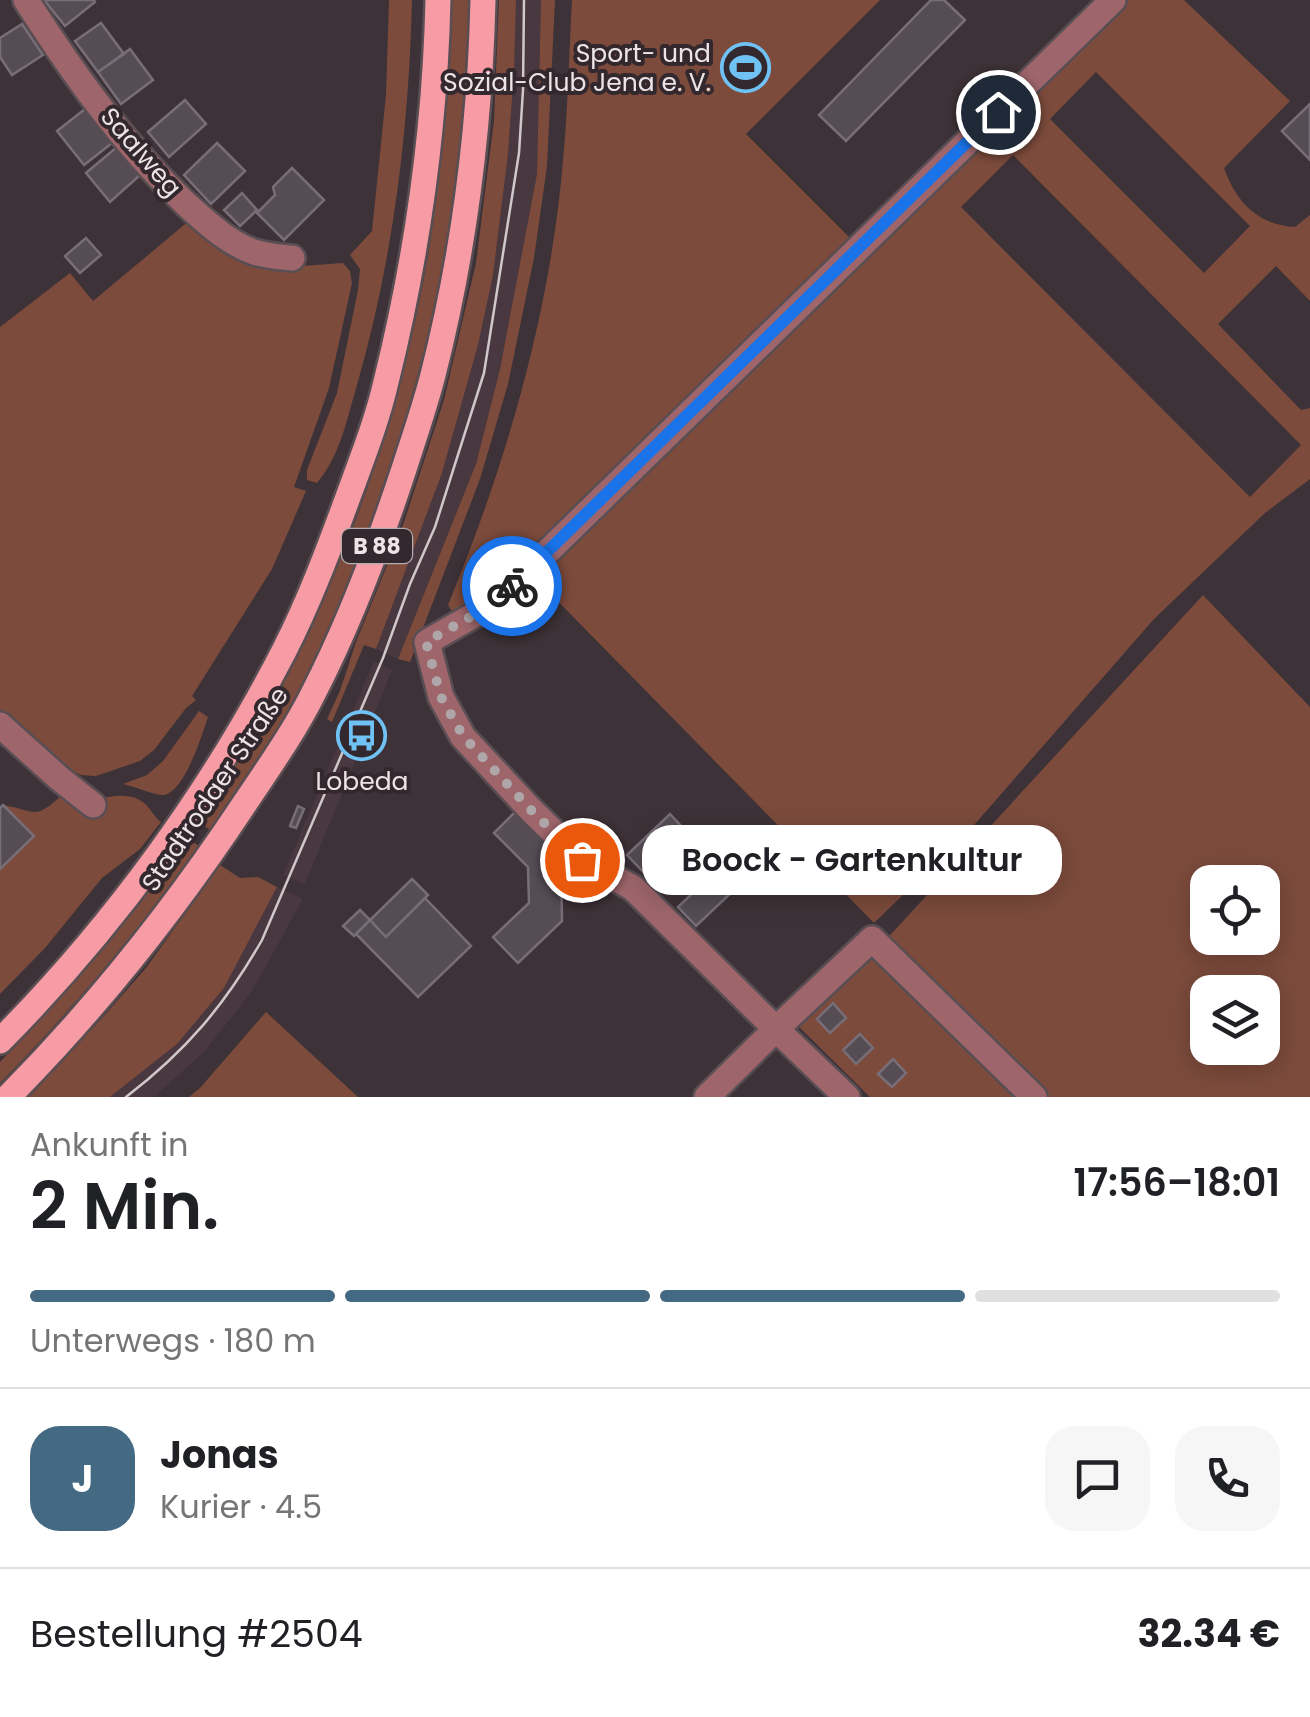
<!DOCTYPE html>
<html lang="de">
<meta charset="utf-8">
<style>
:root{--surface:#fff;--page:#f6f6f6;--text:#202124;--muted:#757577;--line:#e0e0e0;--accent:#446982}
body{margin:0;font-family:Poppins,sans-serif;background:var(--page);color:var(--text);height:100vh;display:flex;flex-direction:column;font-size:38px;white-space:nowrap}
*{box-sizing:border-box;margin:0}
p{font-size:32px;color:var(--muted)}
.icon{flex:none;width:55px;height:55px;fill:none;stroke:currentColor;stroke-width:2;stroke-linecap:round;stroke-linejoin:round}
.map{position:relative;height:1097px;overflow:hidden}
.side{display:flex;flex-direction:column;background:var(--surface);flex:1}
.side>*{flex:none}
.controls{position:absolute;left:1190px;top:865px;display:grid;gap:20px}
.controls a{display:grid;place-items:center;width:90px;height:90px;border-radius:20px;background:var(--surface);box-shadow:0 5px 25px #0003;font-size:50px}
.pin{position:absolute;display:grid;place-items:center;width:85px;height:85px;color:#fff;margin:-42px;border:5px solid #fff;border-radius:50%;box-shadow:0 2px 10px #0007}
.courier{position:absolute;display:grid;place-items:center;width:100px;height:100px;margin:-50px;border:8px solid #1a73e8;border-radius:50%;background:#fff;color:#222;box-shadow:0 2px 12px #0007}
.bubble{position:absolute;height:70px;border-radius:30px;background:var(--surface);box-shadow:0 5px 25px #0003;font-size:32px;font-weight:600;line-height:70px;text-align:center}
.overview em{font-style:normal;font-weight:600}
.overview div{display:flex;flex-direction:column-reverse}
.overview{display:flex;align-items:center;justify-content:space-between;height:170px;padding:0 30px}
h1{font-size:65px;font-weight:600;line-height:75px}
.bar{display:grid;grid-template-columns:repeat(4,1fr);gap:15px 10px;align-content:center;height:120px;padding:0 30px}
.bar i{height:12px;border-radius:8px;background:var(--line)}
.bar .active{background:var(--accent)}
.bar p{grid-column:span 4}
.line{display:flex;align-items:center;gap:25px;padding:0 30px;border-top:2px solid var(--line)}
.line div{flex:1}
.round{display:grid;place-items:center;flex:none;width:105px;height:105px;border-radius:30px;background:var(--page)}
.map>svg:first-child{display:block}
</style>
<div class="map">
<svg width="1310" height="1097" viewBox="0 0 1310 1097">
<rect width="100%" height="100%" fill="#3d3237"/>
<path fill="#4a3840" d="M516,0H541L537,174L500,369L476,464L398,659L376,649L442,473L478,345L493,275L508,154L514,71Z
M374,661L392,670L305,884L283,875Z
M277,887L303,899L252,991L205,1051L154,1097H110L177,1044L224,988Z"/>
<path fill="#7c4b3c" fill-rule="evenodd" d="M389,0H412C409,130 393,260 357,385C347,419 340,456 317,483L307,480V470L337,393L358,290L360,269L350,255L372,231L386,95Z
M451,0H469C466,61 463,122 456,182C440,309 406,430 361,549C343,594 326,639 304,682C277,733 244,782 212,831L198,822C230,774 263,725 289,673C354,545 406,391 429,249C442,167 447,83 451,0Z
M499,0H516L514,71L508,154L493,275L478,345L442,473L376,649L364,645L332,722L327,719L340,691L356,642L401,531L444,400L476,263L494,121Z
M541,0H555L547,166L534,258L508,384L480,479L410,662L398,659L476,464L500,369L537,174Z
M572,0H880L746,134L858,246L502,587L453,613L448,605C506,464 550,314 563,161C568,108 569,54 572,0Z
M1129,0H1184L1290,101L1224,168C1236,202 1258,225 1295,227L1310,215V301L1276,266L1218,324L1301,410L1310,408V479L1265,513L1154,619L967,833L874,923L533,576ZM1096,72L1250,226L1204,273L1050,119ZM1013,155L1301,445L1250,497L961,207Z
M190,220L288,267L343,263L350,271L352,283L329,388L294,487L306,491L272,569L192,696L196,700L186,708L154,750L140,761L96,776L81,775L66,768L44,752L0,712V327L70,273L93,301Z
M1203,595L1310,707V1097H870L797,1025L882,944ZM1208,882H1262V938H1208ZM1208,992H1262V1048H1208Z
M199,711L208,717C202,735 185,791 164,795C155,796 134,786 123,784L147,775L163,761Z
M63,794L78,805C97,800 126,788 144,803C151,809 154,817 161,822L140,849L102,878L45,948L0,994V869L33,836L3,805C37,811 34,821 63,794Z
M187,838L199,846C139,930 73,1009 0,1083V1062C68,992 131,917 187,838Z
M220,865L240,878L258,877L277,887L224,988L177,1044L110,1097H29L102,1018L146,968Z
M266,1012L358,1097H189L200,1088Z"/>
<path fill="#554c54" stroke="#786e77" stroke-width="2.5" d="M44,0H94L95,2L65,26Z
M931,0H944L965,20L846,141L819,115Z
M101,23L124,54L98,72L75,41Z
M22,24L43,55L12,75L0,57V38Z
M130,49L153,80L121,104L98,72Z
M185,100L206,124L169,157L148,132Z
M1310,104V160L1282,131Z
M85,109L112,143L84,165L57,131Z
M217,143L245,171L211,204L184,175Z
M118,146L140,175L110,202L86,173Z
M292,168L324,200L284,240L257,213L275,195L273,187Z
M242,193L257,210L240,226L224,210Z
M86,238L101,255L80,273L65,256Z
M533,583L549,601L535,613L519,595Z
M3,805L34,836L0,869V808Z
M298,806L304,809L296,828L290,826Z
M519,808L561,851L562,921L518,963L493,937L529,903L528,867L494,833Z
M670,814L697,843L654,883L627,855Z
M732,856L750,875L696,926L678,907Z
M412,879L428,895L386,937L370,920Z
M425,898L471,946L418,997L356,934L370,920L386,937Z
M360,910L370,920L354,936L343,926Z
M833,1003L846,1018L830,1033L817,1019Z
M860,1034L873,1048L856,1064L843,1050Z
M893,1059L906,1073L892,1087L878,1074Z"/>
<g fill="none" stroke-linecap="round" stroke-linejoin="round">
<defs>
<path id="minor" d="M26,0C72,72 123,144 186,204C206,222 228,243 254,252C266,256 280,257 292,258
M0,725L60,779L93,805
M707,1097L776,1029L847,1097
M1034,1097L872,939L776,1029L633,888L582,860L531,810L463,737L441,697L427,642L495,603L1113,0"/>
<path id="major" d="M0,1041C113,927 211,793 284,651C309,602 329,549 348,497C362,459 377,421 386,382C417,257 435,129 438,0
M8,1097C97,1007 175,909 245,803C269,767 294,732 313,694C350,622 379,545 404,469C414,438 425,406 433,375C464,253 480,126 483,0"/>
</defs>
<use href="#minor" stroke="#594e53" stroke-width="30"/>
<use href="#major" stroke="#594e53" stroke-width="30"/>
<use href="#minor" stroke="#9e666b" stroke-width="25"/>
<use href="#major" stroke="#f79ca4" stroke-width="25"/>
<path stroke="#cfc7ca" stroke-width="2.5" d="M126,1097C186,1051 225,1005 262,940L383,658L410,584L435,527L484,373L519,153L523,90L524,0"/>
</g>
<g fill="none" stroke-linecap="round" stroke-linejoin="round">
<path stroke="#afa6a9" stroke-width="10" stroke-dasharray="0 18" d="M512,586L495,603L426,642L441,697L463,736L531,810L582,860"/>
<path stroke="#1a73e8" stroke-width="12" d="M512,586L998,112"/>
</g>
<defs>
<symbol id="stadium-ring" viewBox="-11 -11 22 22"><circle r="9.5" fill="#33282d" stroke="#70c1f4" stroke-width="1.5"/><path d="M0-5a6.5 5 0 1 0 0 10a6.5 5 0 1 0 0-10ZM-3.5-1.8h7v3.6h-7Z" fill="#70c1f4"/></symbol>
<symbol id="bus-ring" viewBox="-11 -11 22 22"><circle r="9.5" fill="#33282d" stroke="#70c1f4" stroke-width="1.5"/><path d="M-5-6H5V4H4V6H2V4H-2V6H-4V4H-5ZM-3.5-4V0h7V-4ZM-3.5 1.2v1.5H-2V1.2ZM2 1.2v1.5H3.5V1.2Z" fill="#70c1f4"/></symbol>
</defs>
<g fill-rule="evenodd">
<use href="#stadium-ring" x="718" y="40" width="55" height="55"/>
<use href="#bus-ring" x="334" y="708" width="55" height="55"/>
</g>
<g text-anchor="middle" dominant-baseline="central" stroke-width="8" stroke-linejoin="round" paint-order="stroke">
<rect fill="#33282d" stroke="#b4acaf" stroke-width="2.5" x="342" y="529" width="70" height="34" rx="8"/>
<g font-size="22" font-weight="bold" fill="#ece4e7">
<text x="377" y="546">B 88</text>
</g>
<g font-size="25" fill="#ece4e7" stroke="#33282d" text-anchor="end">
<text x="711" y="53">Sport- und<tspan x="711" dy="29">Sozial-Club Jena e. V.</tspan></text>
<text x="362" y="781" text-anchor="middle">Lobeda</text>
</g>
<g font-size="25" fill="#ece4e7" stroke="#33282d">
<text transform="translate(141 152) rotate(49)">Saalweg</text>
<text transform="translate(215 789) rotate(-56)">Stadtrodaer Straße</text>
</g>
</g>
</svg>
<div class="controls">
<a><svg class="icon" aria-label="locate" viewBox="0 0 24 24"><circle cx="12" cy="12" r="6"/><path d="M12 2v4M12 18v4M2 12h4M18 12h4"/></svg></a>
<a><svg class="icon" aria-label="layers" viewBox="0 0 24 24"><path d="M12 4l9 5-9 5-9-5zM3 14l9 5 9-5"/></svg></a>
</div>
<div class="pin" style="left:582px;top:860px;background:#ea580c"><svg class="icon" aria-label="bag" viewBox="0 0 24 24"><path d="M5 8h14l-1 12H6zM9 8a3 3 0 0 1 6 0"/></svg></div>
<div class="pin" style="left:998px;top:112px;background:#1f2937"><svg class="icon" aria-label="home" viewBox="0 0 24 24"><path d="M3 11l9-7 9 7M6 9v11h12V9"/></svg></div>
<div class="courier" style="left:512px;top:586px"><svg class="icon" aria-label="bike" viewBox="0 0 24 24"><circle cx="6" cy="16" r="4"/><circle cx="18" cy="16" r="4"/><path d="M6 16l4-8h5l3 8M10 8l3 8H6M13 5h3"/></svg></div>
<div class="bubble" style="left:642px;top:825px;width:420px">Boock - Gartenkultur</div>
</div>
<section class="side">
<div class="overview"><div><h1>2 Min.</h1><p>Ankunft in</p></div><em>17:56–18:01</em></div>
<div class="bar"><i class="active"></i><i class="active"></i><i class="active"></i><i></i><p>Unterwegs · 180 m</p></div>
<div class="line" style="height:180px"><b class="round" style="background:var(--accent);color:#fff">J</b><div><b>Jonas</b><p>Kurier · 4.5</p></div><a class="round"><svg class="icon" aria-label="chat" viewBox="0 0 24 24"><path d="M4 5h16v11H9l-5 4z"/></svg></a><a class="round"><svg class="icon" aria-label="phone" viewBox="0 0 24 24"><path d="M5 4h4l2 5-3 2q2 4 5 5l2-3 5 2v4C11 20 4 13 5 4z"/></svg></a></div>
<div class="line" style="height:130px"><div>Bestellung #2504</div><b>32.34 €</b></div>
</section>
